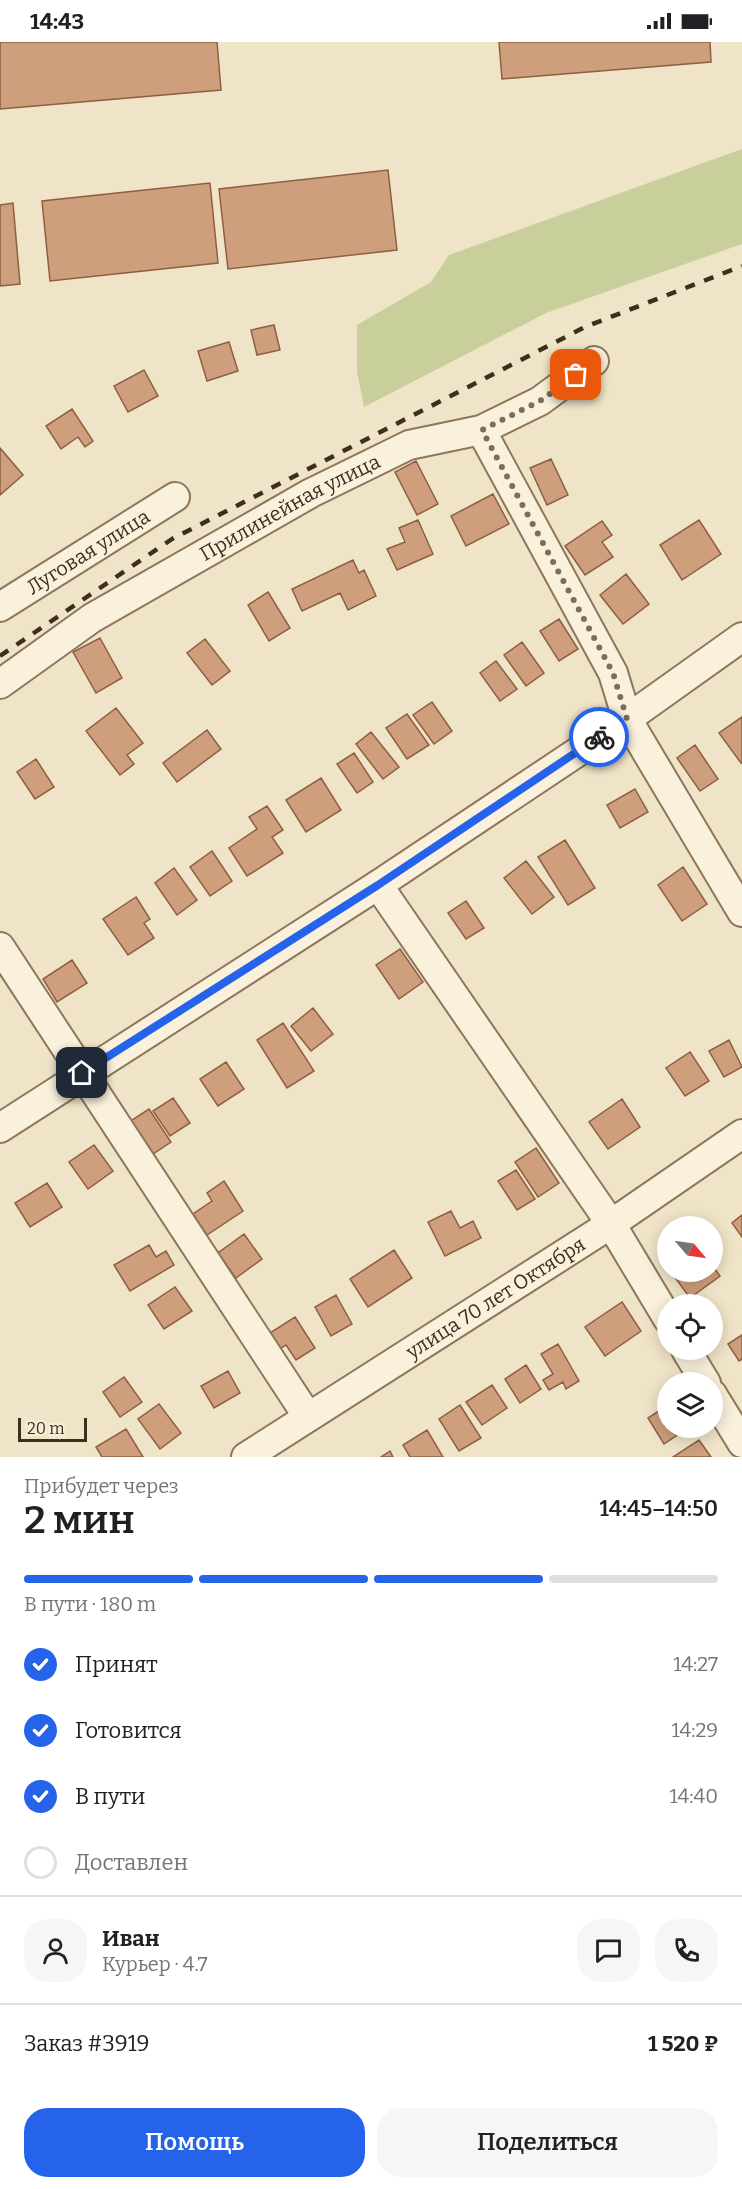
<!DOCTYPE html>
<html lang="ru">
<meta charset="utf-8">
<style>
:root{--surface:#fff;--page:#f6f6f6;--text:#202124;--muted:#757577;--line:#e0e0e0;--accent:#2563eb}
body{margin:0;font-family:Bitter,serif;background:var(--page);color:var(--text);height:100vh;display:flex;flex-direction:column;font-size:22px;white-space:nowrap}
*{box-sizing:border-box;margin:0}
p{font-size:20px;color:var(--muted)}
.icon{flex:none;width:33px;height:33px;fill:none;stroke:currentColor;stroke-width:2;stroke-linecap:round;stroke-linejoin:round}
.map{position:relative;height:1415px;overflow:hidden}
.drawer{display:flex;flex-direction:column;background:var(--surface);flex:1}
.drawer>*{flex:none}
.needle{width:39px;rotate:119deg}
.tools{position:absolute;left:657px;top:1174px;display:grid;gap:12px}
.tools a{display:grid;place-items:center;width:66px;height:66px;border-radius:50%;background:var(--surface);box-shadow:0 3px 15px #0003;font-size:30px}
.scale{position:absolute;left:18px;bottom:15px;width:69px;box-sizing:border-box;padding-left:6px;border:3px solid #3d2e20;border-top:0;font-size:16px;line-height:21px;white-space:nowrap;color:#3d2e20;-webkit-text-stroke:4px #f7eed8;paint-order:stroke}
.pin{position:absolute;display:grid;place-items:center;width:51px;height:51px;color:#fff;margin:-26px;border-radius:12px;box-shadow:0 3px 9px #0006}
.courier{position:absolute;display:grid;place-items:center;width:60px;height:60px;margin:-30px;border:4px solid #2563eb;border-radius:50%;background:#fff;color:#222;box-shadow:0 2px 8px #0007}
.overview em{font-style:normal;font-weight:600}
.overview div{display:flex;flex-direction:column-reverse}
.overview{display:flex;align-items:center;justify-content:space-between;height:102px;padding:0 24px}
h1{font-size:39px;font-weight:600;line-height:45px}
.bar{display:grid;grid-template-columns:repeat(4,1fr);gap:9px 6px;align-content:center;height:72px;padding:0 24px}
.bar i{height:8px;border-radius:4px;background:var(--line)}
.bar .on{background:var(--accent)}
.bar p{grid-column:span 4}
.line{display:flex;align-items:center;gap:15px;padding:0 24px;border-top:2px solid var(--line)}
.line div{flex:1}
.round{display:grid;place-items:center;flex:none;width:63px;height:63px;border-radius:24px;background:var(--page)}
ol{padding:0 24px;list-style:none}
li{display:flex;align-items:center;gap:18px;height:66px}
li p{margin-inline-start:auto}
li .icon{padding:6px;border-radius:50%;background:var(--accent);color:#fff;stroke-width:4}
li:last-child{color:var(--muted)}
li i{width:33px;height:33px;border:3px solid var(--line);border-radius:50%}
.action{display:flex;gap:12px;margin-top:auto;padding:12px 24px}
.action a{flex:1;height:69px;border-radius:24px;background:var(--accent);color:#fff;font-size:24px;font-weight:600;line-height:69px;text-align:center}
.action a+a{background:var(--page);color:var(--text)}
.status{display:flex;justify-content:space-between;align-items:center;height:42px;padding:0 30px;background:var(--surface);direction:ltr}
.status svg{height:16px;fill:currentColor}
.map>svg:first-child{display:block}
</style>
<div class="status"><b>14:43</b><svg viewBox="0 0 49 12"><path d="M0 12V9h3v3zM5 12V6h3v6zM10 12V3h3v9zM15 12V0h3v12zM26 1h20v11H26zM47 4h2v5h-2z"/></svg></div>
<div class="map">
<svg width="742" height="1415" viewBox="0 0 742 1415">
<rect width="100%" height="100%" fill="#f0e4c8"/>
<path fill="#c9cf9b" d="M742,107V202L546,271L364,365L357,330V283L431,240L449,213Z"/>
<path fill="#cf9f7d" stroke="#8d5f41" stroke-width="1.5" d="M0,0H217L221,48L0,67Z
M499,0H710L711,20L502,37Z
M388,128L397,208L228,227L219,147Z
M210,141L218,221L50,239L42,159Z
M13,161L20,242L0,244V163Z
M274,283L280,308L257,313L251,288Z
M229,300L238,329L207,339L198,309Z
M144,328L158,354L128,370L114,344Z
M72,367L93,399L85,405L78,395L61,407L46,384Z
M0,406L23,433L0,453Z
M551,417L568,453L547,463L530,426Z
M416,419L438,462L417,473L395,430Z
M493,452L509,482L466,504L451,474Z
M418,478L433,512L397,528L387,507L405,500L399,486Z
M699,478L721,512L682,538L660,503Z
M602,479L612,493L602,500L613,515L585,533L565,504Z
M353,518L359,531L364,528L376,554L348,568L340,551L302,569L292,547Z
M626,532L649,562L623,582L600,553Z
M268,550L290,586L269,599L248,563Z
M559,577L578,607L559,619L540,589Z
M100,596L122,636L96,651L73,610Z
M205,597L230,629L212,643L187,611Z
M522,600L544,631L526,644L504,613Z
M496,619L517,647L500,659L480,631Z
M432,660L452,689L434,702L413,673Z
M116,666L143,701L127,713L134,722L120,733L86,689Z
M407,672L429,703L407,717L386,686Z
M742,675V721H741L719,691Z
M207,688L221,707L177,740L163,721Z
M371,690L399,725L383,737L356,702Z
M695,703L718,737L700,749L677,716Z
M354,711L373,740L357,751L337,722Z
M36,717L54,745L35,757L17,730Z
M321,736L341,768L306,790L286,758Z
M635,747L648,770L620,786L607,763Z
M267,764L283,788L272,795L283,811L247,834L229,806L257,787L249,775Z
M565,798L595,846L568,863L538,815Z
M212,809L232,839L210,854L190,825Z
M526,819L554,855L532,872L504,836Z
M683,825L707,862L682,879L658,843Z
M174,826L197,858L177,873L155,841Z
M136,855L150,877L144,881L154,896L128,913L103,877Z
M466,859L484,886L466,897L448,871Z
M400,907L423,940L399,957L376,923Z
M72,918L87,941L57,960L43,937Z
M313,966L333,992L311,1009L291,984Z
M283,981L314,1029L287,1046L257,998Z
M729,998L742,1025L724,1035L709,1009Z
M690,1010L709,1039L685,1054L666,1026Z
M226,1020L244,1047L218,1064L200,1037Z
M173,1056L190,1081L170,1094L153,1069Z
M622,1057L640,1085L608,1107L589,1080Z
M149,1067L171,1100L150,1114L129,1080Z
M94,1103L113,1129L88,1147L69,1120Z
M536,1106L559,1141L538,1155L515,1120Z
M516,1128L535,1157L517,1168L498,1139Z
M224,1139L243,1169L207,1193L193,1172L212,1159L207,1151Z
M47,1141L62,1165L30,1185L15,1161Z
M451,1169L460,1186L473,1179L481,1196L445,1214L428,1180Z
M742,1173V1195L732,1181Z
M244,1192L262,1217L236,1236L218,1211Z
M149,1203L156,1215L166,1209L174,1223L130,1249L114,1223Z
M394,1208L412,1236L368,1265L350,1237Z
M712,1223L720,1234L690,1256L671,1230H712Z
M175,1245L192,1269L164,1287L148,1263Z
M336,1253L352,1282L331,1294L315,1265Z
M622,1260L641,1289L605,1314L585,1285Z
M295,1275L315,1306L296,1318L286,1303L280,1307L270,1291Z
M742,1293V1317L739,1319L728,1302Z
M558,1302L579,1339L566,1347L563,1340L549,1348L543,1338L553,1332L541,1312Z
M526,1323L541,1347L520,1361L505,1337Z
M228,1329L240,1351L214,1366L201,1344Z
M124,1335L142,1360L120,1375L103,1350Z
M492,1343L507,1366L482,1383L466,1360Z
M159,1362L181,1391L160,1407L138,1377Z
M460,1363L481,1396L459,1409L439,1377Z
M668,1363V1386H688L664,1402L648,1376Z
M126,1387L143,1415H102L96,1405Z
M427,1388L443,1415H410L403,1403Z
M699,1398L711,1415H673Z
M390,1409L393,1415H381Z"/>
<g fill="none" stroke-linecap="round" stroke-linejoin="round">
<defs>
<g id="minor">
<path d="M481,388L613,631L627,677L742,870"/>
<path id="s1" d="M0,565L175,455"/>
<path id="s2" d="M0,642L92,576L311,451L409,403L481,388L540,359L594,319"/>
<path d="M378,843L611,1182L668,1277"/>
<path d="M0,905L308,1375"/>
<path d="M0,1086L378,843L627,677L742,595"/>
<path d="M686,1308L706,1341"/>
<path d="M712,1352L742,1401"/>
<path id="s3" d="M246,1415L611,1182L742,1092"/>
</g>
</defs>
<use href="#minor" stroke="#8d765c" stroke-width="32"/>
<use href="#minor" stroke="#faf1dc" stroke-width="28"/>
<path stroke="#3d2e20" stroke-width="4.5" stroke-dasharray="10 10" stroke-linecap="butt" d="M0,614L172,497L585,285L742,224"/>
</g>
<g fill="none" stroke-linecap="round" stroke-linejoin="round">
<path stroke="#7c6e5b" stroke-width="6" stroke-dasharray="0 10.8" d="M576,333L540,359L482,388L613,631L627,677L599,695"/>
<path stroke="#2563eb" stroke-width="8" d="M82,1031L378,843L599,695"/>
</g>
<g text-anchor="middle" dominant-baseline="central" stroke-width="4.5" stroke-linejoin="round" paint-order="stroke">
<g font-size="20" fill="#3d2e20" stroke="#f7eed8">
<text stroke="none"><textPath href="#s2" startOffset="340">Прилинейная улица</textPath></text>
<text stroke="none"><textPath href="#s1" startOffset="104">Луговая улица</textPath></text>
<text stroke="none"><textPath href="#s3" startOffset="296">улица 70 лет Октября</textPath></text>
</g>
</g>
</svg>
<div class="tools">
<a><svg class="needle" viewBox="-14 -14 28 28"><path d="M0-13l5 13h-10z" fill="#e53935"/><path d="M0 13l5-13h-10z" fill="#757577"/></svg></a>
<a><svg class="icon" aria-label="locate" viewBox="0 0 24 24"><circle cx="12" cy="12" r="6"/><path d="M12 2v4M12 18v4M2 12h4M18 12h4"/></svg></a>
<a><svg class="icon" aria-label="layers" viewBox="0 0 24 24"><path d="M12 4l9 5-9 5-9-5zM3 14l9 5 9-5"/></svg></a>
</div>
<div class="scale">20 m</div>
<div class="pin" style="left:576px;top:333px;background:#ea580c"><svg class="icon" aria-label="bag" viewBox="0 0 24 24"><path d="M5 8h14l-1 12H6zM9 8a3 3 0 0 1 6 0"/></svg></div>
<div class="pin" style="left:82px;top:1031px;background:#1f2937"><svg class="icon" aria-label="home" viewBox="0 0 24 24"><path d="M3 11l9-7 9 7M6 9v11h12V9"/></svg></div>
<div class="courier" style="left:599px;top:695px"><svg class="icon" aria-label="bike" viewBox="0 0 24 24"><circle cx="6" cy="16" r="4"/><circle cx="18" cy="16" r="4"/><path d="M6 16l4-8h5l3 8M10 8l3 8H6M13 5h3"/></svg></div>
</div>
<section class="drawer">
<div class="overview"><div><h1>2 мин</h1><p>Прибудет через</p></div><em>14:45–14:50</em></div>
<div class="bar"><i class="on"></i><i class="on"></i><i class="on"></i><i></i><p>В пути · 180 m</p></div>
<ol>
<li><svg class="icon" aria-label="check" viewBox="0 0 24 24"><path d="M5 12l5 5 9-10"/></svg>Принят<p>14:27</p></li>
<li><svg class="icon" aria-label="check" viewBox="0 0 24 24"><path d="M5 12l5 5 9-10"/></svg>Готовится<p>14:29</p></li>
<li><svg class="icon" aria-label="check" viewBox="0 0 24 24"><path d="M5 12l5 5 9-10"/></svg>В пути<p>14:40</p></li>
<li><i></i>Доставлен</li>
</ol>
<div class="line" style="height:108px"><a class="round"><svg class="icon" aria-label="person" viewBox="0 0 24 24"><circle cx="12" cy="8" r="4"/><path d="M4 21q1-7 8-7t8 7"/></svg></a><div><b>Иван</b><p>Курьер · 4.7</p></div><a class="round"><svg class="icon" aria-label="chat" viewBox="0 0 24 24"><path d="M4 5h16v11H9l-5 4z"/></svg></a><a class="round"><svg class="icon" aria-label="phone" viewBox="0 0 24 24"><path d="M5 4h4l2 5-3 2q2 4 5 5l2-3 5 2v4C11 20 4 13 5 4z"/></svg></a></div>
<div class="line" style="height:78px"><div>Заказ #3919</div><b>1 520 ₽</b></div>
<div class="action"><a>Помощь</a><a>Поделиться</a></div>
</section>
